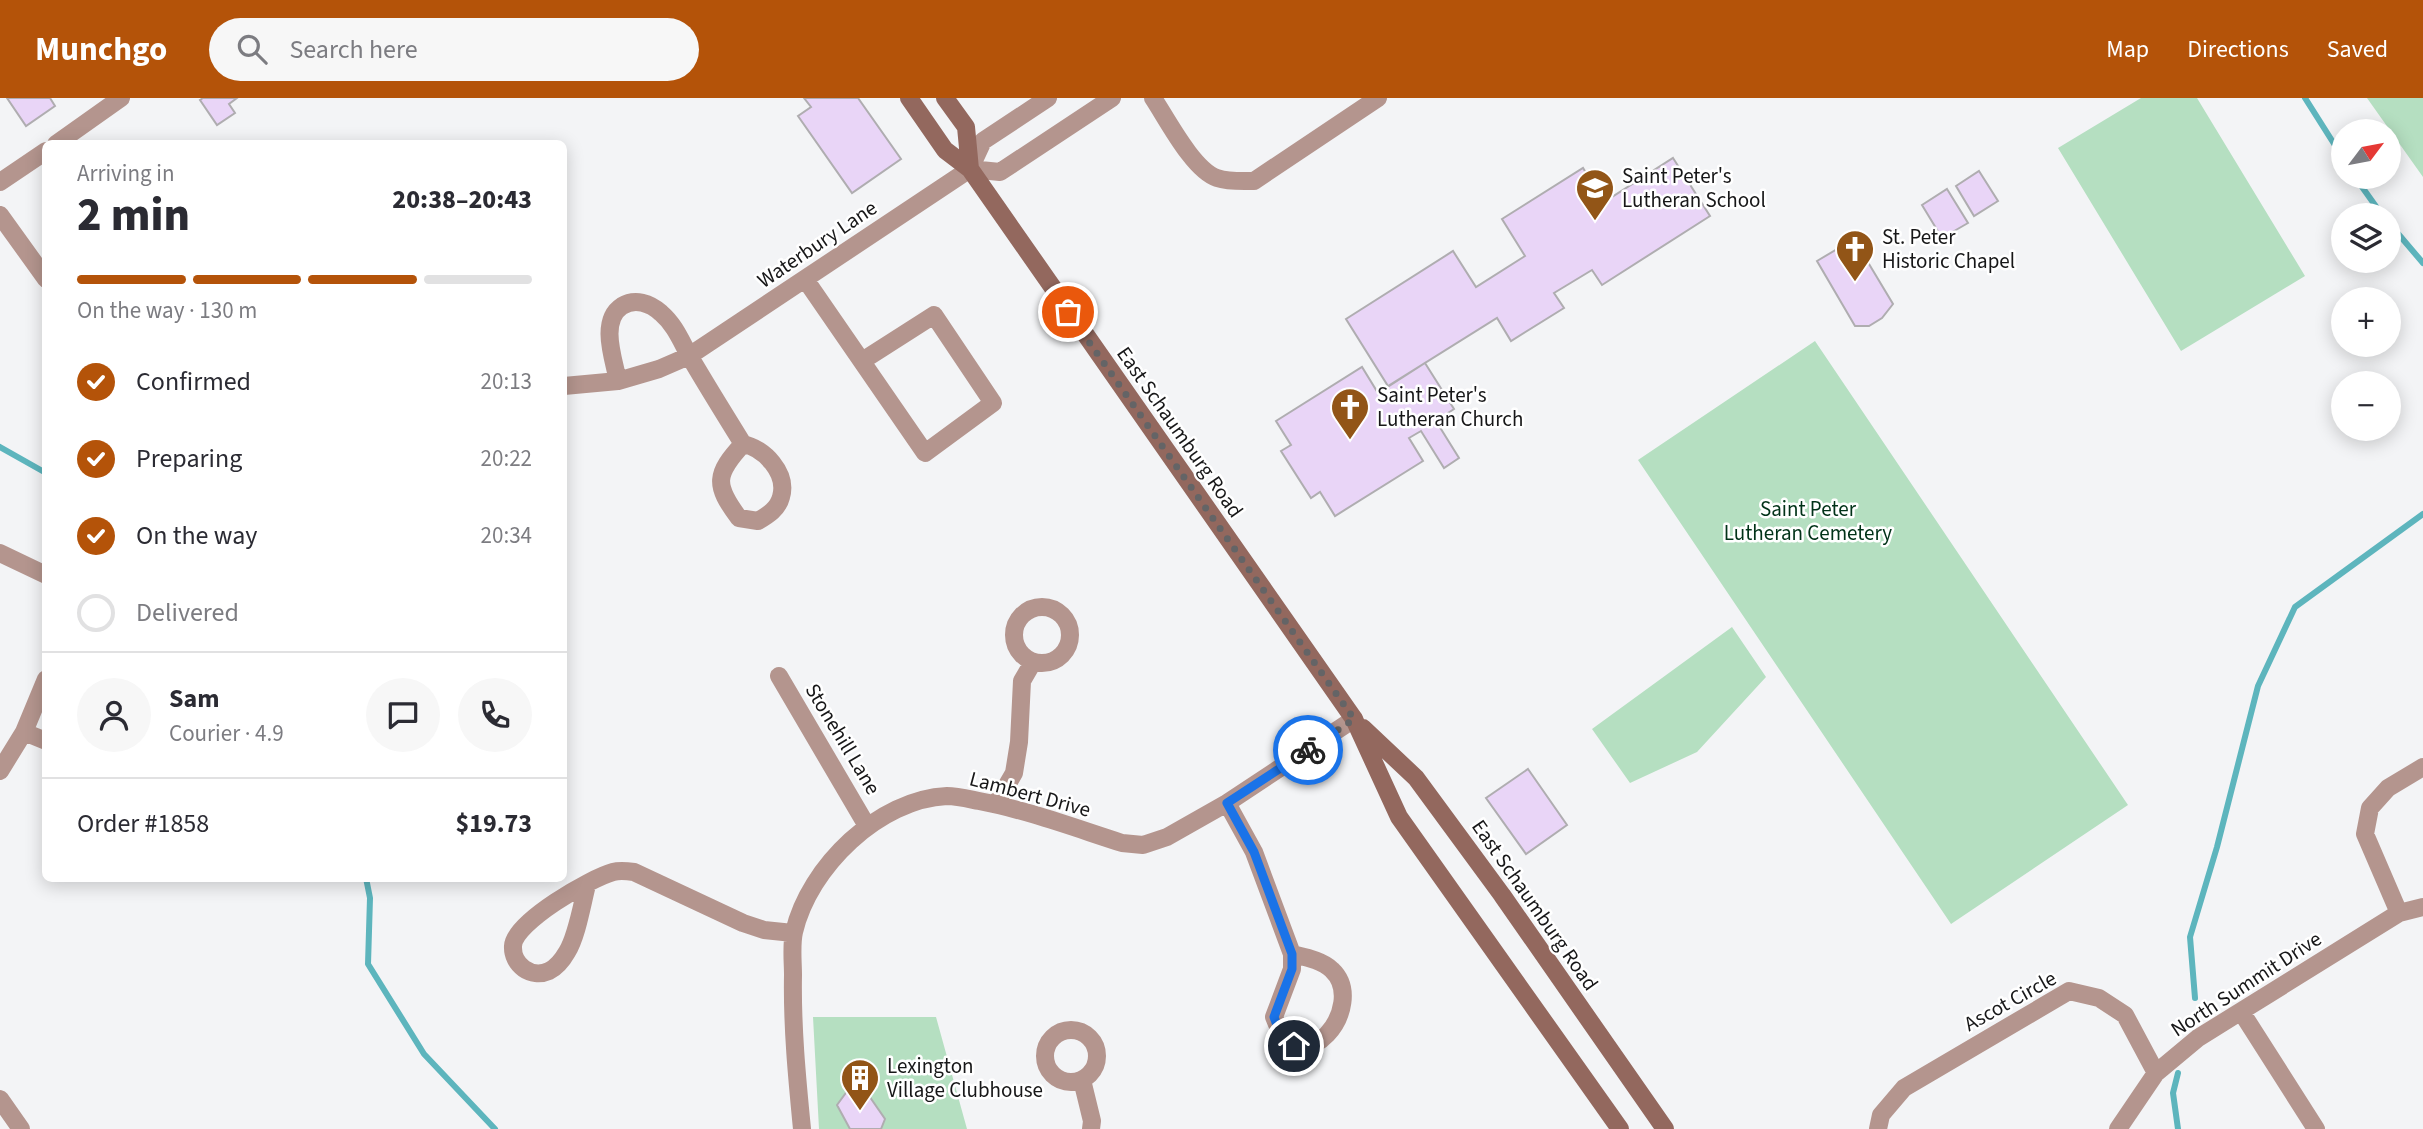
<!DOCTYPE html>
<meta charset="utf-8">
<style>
:root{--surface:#fff;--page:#f7f7f7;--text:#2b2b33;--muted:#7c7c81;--line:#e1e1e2;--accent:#b45309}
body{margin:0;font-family:"Source Sans 3",sans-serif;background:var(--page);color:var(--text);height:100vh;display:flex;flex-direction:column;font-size:26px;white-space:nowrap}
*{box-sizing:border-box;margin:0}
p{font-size:23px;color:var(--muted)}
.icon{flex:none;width:38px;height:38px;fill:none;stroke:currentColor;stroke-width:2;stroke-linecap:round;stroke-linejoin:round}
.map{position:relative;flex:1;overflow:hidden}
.panel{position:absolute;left:42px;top:42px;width:525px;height:742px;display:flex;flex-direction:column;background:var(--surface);border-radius:10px;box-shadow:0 4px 18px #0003}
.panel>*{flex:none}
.needle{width:46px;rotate:58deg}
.tools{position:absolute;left:2331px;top:21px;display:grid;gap:14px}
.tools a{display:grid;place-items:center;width:70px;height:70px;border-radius:50%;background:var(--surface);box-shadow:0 4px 18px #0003;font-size:35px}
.pin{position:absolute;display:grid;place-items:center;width:60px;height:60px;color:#fff;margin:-30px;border:4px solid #fff;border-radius:50%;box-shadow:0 2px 7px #0007}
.courier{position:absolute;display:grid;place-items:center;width:70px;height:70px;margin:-35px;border:5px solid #1a73e8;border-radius:50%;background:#fff;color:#222;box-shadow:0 2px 9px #0007}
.headline em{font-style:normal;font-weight:800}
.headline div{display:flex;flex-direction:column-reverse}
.headline{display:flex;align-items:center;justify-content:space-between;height:119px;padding:0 35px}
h1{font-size:46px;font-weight:800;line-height:52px}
.bar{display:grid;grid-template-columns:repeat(4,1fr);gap:10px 7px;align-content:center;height:84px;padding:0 35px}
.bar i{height:9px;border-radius:5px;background:var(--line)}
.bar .on{background:var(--accent)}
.bar p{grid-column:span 4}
.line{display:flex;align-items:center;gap:18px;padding:0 35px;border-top:2px solid var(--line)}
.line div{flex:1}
.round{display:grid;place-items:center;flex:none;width:74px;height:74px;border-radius:37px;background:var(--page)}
ol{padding:0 35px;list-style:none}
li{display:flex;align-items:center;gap:21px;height:77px}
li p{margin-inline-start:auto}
li .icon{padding:7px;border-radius:50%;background:var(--accent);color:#fff;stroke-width:4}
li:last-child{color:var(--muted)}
li i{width:38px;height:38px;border:4px solid var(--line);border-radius:50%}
header{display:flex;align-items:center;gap:42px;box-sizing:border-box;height:98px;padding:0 35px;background:var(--accent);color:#fff}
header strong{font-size:33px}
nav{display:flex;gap:38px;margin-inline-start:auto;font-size:24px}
.search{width:490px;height:63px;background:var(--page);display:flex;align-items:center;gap:18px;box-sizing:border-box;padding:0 24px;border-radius:38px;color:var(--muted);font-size:26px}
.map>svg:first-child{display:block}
</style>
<header>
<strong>Munchgo</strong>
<div class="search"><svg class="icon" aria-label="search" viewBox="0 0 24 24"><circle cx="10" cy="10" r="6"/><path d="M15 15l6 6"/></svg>Search here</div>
<nav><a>Map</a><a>Directions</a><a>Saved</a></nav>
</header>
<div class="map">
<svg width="2423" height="1031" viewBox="0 0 2423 1031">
<rect width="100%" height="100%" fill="#f3f4f6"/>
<path fill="#b5dfc1" d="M2141,0H2197L2305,178L2181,253L2058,50Z
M2367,0H2423V79Z
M1815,243L2128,707L1951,826L1638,362Z
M1732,529L1766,579L1697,654L1630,685L1592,631Z
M813,919H936L967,1031H819Z"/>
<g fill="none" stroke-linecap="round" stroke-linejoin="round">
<path stroke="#5db5bd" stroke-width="6" d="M2305,0L2343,60
M2355,79L2382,117
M2389,125L2423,165
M0,349L46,375
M366,780L370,800L368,866L424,956L495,1031
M2195,900L2190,839L2217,749L2258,588L2295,509L2423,416
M2178,975L2173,995L2178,1031"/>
</g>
<path fill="#e9d5f7" stroke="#afadb0" stroke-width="2" d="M7,0H50L55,8L26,28Z
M203,0H237L229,6L235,15L217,27L200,2Z
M804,0H858L901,61L852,95L798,18L811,9Z
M1673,60L1710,118L1602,187L1592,172L1554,195L1564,210L1511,243L1497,220L1388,288L1346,221L1453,153L1476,189L1525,158L1502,121L1583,70L1604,104Z
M1979,73L1998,103L1974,118L1956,88Z
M1947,91L1968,125L1942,140L1922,107Z
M1854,141L1893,206L1882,220L1869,228H1855L1817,163Z
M1425,265L1454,311L1436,323L1459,360L1444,370L1421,333L1409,340L1423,363L1335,418L1320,394L1311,400L1281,353L1291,347L1276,323L1362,269L1378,295Z
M1528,671L1567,727L1526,756L1486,700Z
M848,992H865L885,1021L881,1031H850L837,1007Z"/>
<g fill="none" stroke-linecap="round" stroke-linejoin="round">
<path stroke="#b4958e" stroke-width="18" d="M1153,0C1167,21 1193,72 1217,80C1229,84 1242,83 1254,83L1378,0
M56,46L121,0
M970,71L1000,74L1112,0
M0,84L46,53
M0,117L46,181
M805,181L925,355L993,305L934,217L862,263
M618,283C614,262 599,223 622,208C635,200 650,205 661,215C675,227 681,243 690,259C707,288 725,317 743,346C764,350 788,375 781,399C778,411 768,417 758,423L739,420C714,387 715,376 743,346
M564,288L618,283L659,271L689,258L970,71L983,43L1048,0
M0,455L46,477
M1014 537a28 28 0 1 1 56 0a28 28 0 1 1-56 0Z
M779,578L867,728
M24,634L46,643
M0,673L24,634L46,581
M1227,705L1254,754L1292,856
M996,706L1014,675L1019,644L1022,583L1033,564
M587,787C582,806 577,838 567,854C563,861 557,869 549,873C531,881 512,867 513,848C514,824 591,780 613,774C620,772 627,773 634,774L743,825L764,832L793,835
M2399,815L2365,736L2370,710L2388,690L2423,669
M1292,856C1304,859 1322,862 1332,872C1369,907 1301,993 1274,919L1292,871Z
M2242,915L2316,1031
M1045 958a26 26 0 1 1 52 0a26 26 0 1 1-52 0Z
M1082,982L1092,1023L1091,1031
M0,1001L21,1031
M802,1031C797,980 792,928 793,877C793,864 791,847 794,834C809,769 879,701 947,698C957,698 969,701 979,703C1027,712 1075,730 1122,745L1143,747L1167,739L1227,705L1354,621
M1878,1031L1881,1017L1904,990L2069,893L2099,900L2125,917L2156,975
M2118,1031L2156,975L2198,940L2399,815L2423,809"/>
<path stroke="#93685e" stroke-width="18" d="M909,0L945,52L970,71L1354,621L1399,719L1620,1031
M945,0L966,29L970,71
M1363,630L1416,680L1502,797L1665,1031"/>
</g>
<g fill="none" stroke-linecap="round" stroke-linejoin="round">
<path stroke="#646466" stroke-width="7" stroke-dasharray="0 12.6" d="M1068,214L1354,621L1308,652"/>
<path stroke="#1a73e8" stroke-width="9" d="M1294,948L1280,935L1274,919L1292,871V856L1254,754L1227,705L1308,652"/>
</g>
<defs>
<symbol id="school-pin" viewBox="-11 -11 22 30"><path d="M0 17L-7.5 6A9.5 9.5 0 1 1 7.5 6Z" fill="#925517" stroke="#fff"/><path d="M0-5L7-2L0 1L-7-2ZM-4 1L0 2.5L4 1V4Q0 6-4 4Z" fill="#fff"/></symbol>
<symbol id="church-pin" viewBox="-11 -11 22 30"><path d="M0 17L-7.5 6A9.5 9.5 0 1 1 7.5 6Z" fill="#925517" stroke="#fff"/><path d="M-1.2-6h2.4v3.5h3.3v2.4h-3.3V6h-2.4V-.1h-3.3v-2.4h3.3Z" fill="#fff"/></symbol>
<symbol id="building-pin" viewBox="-11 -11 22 30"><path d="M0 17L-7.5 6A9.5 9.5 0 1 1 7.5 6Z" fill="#925517" stroke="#fff"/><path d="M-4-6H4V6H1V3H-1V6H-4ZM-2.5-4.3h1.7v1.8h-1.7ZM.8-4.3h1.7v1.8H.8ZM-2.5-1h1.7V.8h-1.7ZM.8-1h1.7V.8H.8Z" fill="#fff"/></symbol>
</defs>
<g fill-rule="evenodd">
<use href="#school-pin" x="1573" y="68" width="44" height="60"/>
<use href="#church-pin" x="1833" y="129" width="44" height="60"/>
<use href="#church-pin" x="1328" y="287" width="44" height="60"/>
<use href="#building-pin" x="838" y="958" width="44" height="60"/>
</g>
<g text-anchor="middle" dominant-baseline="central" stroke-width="5" stroke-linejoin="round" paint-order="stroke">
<g font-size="21" fill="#171718" stroke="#fff" text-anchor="start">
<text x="1622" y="78">Saint Peter's<tspan x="1622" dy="24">Lutheran School</tspan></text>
<text x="1882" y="139">St. Peter<tspan x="1882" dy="24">Historic Chapel</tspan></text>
<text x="1377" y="297">Saint Peter's<tspan x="1377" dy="24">Lutheran Church</tspan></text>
<text x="887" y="968">Lexington<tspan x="887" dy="24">Village Clubhouse</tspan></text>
</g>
<g font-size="21" fill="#171718" stroke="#fff">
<text transform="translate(817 146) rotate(-34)">Waterbury Lane</text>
<text transform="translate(1180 334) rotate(55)">East Schaumburg Road</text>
<text transform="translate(843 641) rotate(59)">Stonehill Lane</text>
<text transform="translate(1030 696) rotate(15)">Lambert Drive</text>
<text transform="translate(1535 807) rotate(55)">East Schaumburg Road</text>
<text transform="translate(2246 886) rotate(-33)">North Summit Drive</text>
<text transform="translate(2010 903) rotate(-29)">Ascot Circle</text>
</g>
<g font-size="21" fill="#013218" stroke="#fff">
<text x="1808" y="411">Saint Peter<tspan x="1808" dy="24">Lutheran Cemetery</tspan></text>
</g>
</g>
</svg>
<div class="tools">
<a><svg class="needle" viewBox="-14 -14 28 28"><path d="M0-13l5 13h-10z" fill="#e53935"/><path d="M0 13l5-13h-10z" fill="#7c7c81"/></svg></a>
<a><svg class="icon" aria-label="layers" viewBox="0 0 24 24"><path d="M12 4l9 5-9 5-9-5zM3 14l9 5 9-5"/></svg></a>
<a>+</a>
<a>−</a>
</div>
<div class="pin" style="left:1068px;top:214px;background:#ea580c"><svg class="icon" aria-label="bag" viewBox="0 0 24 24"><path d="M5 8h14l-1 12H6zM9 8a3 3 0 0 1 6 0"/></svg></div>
<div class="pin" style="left:1294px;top:948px;background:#1f2937"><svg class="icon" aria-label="home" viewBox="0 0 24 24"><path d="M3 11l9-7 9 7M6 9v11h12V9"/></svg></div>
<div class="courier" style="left:1308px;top:652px"><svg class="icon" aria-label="bike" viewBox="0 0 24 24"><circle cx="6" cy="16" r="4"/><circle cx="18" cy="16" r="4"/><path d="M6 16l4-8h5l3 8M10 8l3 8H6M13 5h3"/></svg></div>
<section class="panel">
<div class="headline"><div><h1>2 min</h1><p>Arriving in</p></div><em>20:38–20:43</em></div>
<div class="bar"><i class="on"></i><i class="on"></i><i class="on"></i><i></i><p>On the way · 130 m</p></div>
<ol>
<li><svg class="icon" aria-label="check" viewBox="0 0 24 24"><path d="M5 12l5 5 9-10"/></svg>Confirmed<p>20:13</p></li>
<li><svg class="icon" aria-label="check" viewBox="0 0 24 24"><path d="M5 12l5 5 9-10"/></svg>Preparing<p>20:22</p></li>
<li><svg class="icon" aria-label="check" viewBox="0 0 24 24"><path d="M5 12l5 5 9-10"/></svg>On the way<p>20:34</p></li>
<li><i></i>Delivered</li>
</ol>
<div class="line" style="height:126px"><a class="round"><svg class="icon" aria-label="person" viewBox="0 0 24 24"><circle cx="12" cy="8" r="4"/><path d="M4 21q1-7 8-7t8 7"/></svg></a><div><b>Sam</b><p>Courier · 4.9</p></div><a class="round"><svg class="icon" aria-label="chat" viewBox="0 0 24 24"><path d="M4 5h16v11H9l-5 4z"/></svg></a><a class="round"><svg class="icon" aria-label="phone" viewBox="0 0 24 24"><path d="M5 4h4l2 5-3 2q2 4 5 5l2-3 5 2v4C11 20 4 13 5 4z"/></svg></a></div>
<div class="line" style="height:91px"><div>Order #1858</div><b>$19.73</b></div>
</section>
</div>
